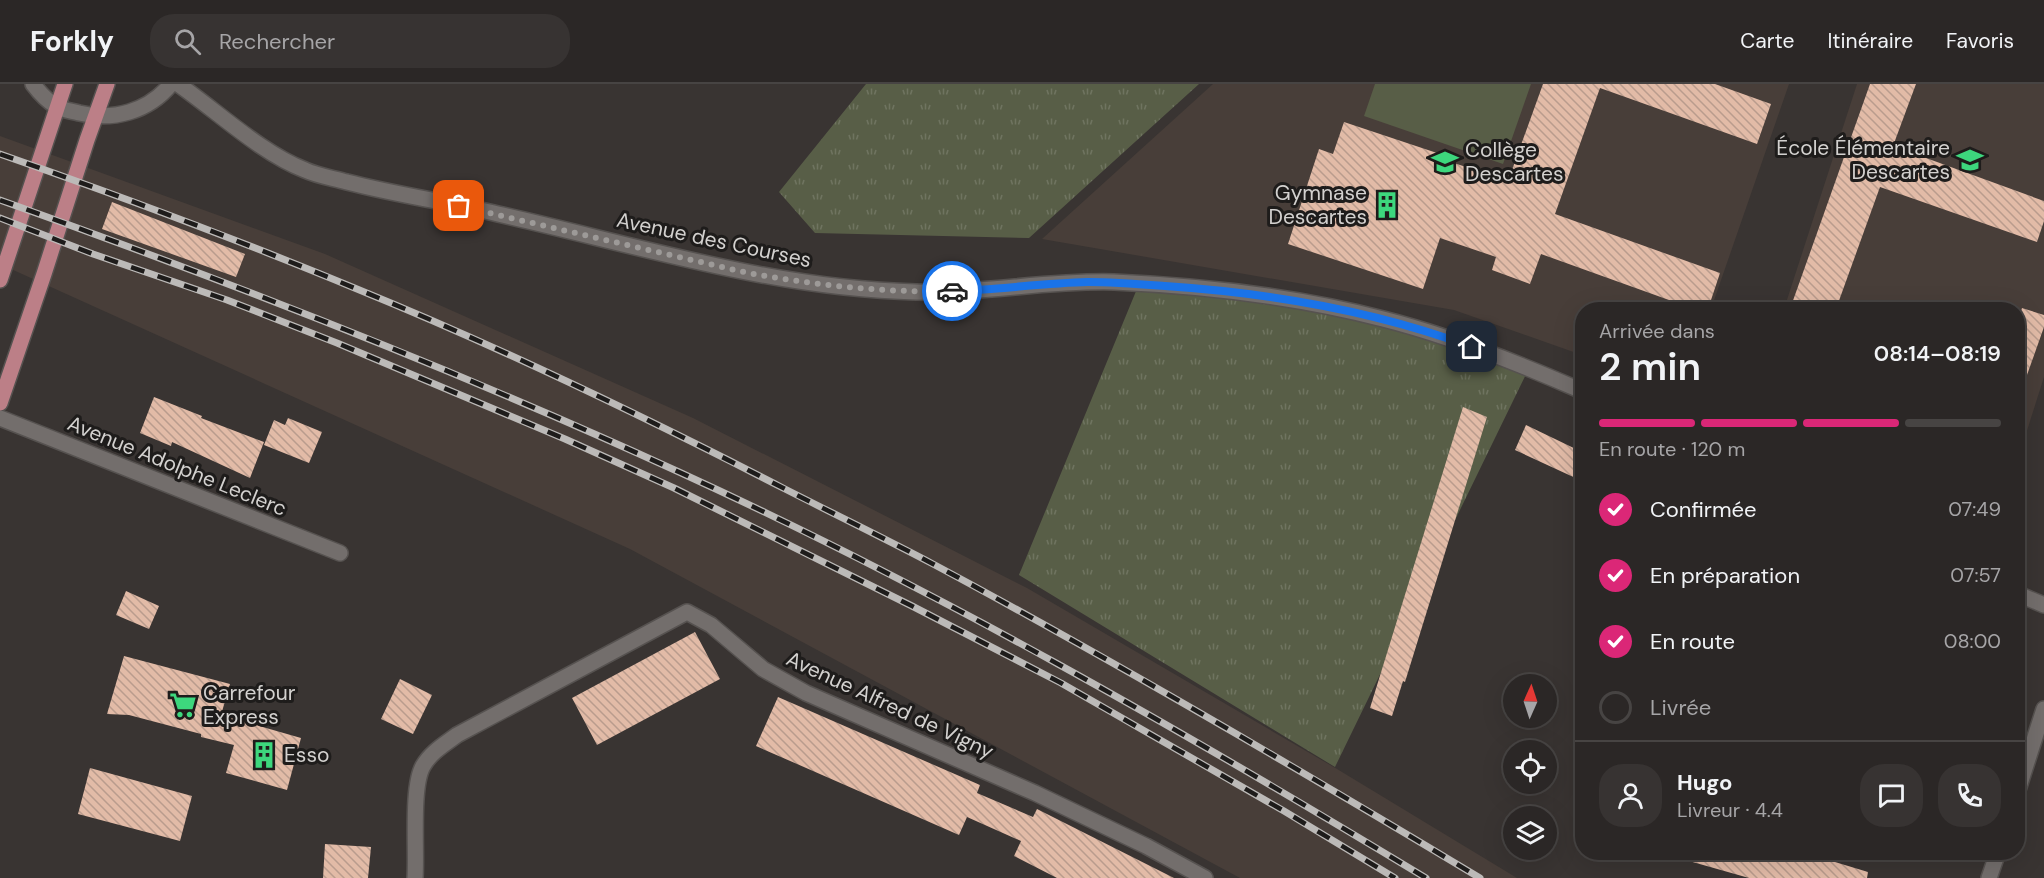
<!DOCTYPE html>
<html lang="fr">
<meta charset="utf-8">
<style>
:root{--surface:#2b2726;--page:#373332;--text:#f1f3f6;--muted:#a6a5a7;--line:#474443;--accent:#db2777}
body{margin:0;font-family:"DM Sans",sans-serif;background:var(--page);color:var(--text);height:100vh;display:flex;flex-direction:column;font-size:22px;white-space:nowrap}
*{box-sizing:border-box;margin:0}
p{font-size:20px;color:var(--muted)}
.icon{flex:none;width:33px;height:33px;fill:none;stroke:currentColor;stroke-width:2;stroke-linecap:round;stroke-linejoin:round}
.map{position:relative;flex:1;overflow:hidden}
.drawer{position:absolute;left:1575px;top:218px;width:450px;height:558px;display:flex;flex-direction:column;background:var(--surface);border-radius:24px;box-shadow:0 6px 24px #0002,0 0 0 2px var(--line)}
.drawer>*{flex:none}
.needle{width:39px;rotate:3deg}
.tools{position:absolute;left:1503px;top:590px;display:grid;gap:12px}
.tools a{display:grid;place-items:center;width:54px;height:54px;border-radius:50%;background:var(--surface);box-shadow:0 6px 24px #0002,0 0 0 2px var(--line);font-size:30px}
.pin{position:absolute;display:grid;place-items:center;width:51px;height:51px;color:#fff;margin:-26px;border-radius:12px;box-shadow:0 3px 9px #0006}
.courier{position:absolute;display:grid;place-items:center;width:60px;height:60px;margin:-30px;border:4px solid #1a73e8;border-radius:50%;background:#fff;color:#222;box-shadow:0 2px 8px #0007}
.overview em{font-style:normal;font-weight:600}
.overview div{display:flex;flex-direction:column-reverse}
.overview{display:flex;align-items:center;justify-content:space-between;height:102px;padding:0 24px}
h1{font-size:39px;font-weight:600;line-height:45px}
.bar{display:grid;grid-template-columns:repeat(4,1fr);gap:9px 6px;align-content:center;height:72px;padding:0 24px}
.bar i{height:8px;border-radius:4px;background:var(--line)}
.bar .active{background:var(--accent)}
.bar p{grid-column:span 4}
.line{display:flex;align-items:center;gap:15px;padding:0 24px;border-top:2px solid var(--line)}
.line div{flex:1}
.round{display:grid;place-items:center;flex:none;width:63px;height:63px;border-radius:24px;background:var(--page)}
ol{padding:0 24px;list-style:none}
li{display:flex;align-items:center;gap:18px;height:66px}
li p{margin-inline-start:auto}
li .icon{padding:6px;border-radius:50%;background:var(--accent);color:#fff;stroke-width:4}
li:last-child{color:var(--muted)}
li i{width:33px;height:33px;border:3px solid var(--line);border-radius:50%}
header{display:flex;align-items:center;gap:36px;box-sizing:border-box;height:84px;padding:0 30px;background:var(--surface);border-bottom:2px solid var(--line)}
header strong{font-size:28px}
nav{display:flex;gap:33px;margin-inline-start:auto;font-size:21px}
.search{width:420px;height:54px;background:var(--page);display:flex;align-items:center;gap:15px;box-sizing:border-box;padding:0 21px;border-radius:24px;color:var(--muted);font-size:22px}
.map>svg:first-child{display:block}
</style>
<header>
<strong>Forkly</strong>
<div class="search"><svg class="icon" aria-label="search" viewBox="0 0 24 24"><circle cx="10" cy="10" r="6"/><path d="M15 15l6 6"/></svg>Rechercher</div>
<nav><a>Carte</a><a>Itinéraire</a><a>Favoris</a></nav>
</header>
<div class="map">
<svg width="2044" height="794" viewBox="0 0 2044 794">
<defs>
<pattern id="grass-tufts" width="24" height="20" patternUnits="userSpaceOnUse" patternTransform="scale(1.5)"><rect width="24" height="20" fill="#585e47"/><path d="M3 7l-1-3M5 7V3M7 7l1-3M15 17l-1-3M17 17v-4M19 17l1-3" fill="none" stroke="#6f7460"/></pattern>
<pattern id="building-back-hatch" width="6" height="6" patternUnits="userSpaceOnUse" patternTransform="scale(1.5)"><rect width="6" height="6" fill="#e2bba7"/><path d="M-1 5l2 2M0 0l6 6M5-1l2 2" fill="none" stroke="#b99c8d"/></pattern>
</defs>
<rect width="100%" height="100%" fill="#393432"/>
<path fill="#483e39" d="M1213,0H1789L1711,225H1582V271L1454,226L1042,155Z
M1857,0H2044V293L2018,375V225H1784Z
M0,52L325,170L693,334L1027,504L1337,685L1517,794H1240L630,465L0,180Z"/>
<path fill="url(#grass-tufts)" d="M866,0H1199L1029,154L815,149L779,108Z
M1139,200L1328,222L1529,284L1335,683L1019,491Z"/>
<path fill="#585e47" d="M1375,0H1531L1503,80L1364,32Z"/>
<path fill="url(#building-back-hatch)" d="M1543,0H1715L1771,20L1757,60L1600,4L1555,130L1720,189L1708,225H1694L1541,170L1530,200L1492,186L1496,173L1440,154L1423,205L1288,160L1319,65L1333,70L1344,38L1449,73L1448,77L1508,97Z
M1870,0H1916L1893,62L2044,117V137L2037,158L1880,103L1836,225H1790Z
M112,118L245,170L236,193L102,145Z
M2022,224L2044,231V243L2021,308H2018V237Z
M154,313L202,332L201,334L264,358L250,394L172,358L171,362L140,349Z
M1463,323L1487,333L1405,598L1403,597L1392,632L1370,624Z
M288,334L322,348L309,379L264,361L274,336L285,341Z
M1526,341L1582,368V397L1515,366Z
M126,507L159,522L149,545L116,531Z
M695,548L720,595L597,661L572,614Z
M124,572L230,600L221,631L301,654L287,706L226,689L234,661L201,653V650L129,631L107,630Z
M400,595L432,611L413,650L381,635Z
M778,613L980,701L977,709L1033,733L1037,725L1174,794H1057L1014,772L1021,757L967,733L959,751L756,662Z
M90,684L192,712L180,757L78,730Z
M325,760L371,763L368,794H323Z
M1683,768H1802L1868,788L1867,794H1749L1682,775Z"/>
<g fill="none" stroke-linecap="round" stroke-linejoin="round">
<defs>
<path id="minor" d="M33,0C39,8 47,17 56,22C62,26 72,27 79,29C113,37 148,28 171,0
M178,0C217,27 261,69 305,86C318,92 333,94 347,98C397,111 448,118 498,130C636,161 774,205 916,208C982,210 1048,196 1114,198C1205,202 1295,212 1383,235C1451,252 1518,279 1582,307
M0,334L340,469
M2018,510L2044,521
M2018,706L2044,625
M415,794C417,767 411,703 423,682C431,668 445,660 457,651L687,528L711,541L763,585L806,609L1035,709L1146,762L1205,794
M1989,794L1998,768"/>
<path id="major" d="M0,196L65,0
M0,319L44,190L87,56L107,0"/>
</defs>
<use href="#minor" stroke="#565250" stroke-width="18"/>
<use href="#major" stroke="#565250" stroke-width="18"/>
<use href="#minor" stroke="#736e6c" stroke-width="15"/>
<use href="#major" stroke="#bc7f87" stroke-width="15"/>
<defs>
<path id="rail" d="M0,70C120,112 239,156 357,205C502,264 645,333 785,405C834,430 884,454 933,480C1118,579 1300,686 1480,794
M0,116C230,198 457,286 679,388C937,506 1183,647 1426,794
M0,134L93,170L227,216L337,259L565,355L674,404L912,522L1061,599L1284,727L1395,794"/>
</defs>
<use href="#rail" stroke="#bcbab8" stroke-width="7"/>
<use href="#rail" stroke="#1e1c1b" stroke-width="4.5" stroke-dasharray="14" stroke-linecap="butt"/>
</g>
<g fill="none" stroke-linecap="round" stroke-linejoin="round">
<path stroke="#9d9a98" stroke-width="6" stroke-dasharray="0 10.8" d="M459,122L748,189C815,201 883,209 952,207"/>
<path stroke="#1a73e8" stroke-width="8" d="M952,207C997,206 1042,199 1088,198C1114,198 1139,200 1165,202C1270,209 1373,226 1472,263"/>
</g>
<defs>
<symbol id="school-bare" viewBox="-9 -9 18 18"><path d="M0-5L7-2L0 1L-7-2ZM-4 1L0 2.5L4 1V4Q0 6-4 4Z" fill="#3dd77d" stroke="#1e1c1b" stroke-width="2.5" paint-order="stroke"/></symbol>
<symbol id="building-bare" viewBox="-9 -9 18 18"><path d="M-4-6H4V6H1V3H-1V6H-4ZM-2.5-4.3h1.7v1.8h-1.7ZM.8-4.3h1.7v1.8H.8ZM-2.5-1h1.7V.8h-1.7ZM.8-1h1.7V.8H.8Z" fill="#3dd77d" stroke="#1e1c1b" stroke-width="2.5" paint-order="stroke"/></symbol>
<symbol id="supermarket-bare" viewBox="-9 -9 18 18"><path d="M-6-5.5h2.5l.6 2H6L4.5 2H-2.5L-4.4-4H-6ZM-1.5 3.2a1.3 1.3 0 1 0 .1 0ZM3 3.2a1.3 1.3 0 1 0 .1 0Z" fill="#3dd77d" stroke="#1e1c1b" stroke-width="2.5" paint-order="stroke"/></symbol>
</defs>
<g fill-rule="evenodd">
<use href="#school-bare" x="1951" y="57" width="38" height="38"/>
<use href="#school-bare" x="1426" y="59" width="38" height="38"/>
<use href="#building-bare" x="1368" y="102" width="38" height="38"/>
<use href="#supermarket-bare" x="164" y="602" width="38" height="38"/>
<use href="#building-bare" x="245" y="652" width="38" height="38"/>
</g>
<g text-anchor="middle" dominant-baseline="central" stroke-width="6" stroke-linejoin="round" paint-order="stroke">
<g font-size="21" fill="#d3d1cf" stroke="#1e1c1b" text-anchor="start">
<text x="1950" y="64" text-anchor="end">École Élémentaire<tspan x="1950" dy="24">Descartes</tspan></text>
<text x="1465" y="66">Collège<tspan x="1465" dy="24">Descartes</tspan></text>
<text x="1367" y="109" text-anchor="end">Gymnase<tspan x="1367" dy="24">Descartes</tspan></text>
<text x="203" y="609">Carrefour<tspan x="203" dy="24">Express</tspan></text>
<text x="284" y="671">Esso</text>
</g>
<g font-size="21" fill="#d3d1cf" stroke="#1e1c1b">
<text transform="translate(714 156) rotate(12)">Avenue des Courses</text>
<text transform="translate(177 382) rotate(22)">Avenue Adolphe Leclerc</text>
<text transform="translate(890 621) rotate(25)">Avenue Alfred de Vigny</text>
</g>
</g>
</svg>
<div class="tools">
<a><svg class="needle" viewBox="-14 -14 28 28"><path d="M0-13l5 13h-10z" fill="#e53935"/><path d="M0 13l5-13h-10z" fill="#a6a5a7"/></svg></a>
<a><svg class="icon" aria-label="locate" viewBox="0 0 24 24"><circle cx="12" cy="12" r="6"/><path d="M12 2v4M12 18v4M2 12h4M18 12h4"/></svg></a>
<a><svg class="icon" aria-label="layers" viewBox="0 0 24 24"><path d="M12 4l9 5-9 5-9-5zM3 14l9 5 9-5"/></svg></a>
</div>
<div class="pin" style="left:459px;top:122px;background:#ea580c"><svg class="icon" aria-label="bag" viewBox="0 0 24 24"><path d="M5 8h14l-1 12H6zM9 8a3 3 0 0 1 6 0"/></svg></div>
<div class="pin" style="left:1472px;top:263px;background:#1f2937"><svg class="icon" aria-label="home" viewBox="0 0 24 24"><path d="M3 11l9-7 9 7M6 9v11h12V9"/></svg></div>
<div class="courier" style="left:952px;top:207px"><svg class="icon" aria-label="car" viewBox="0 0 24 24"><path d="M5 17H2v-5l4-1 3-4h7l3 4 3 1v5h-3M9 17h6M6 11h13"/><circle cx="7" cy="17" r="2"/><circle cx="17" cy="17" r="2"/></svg></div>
<section class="drawer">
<div class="overview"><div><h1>2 min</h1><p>Arrivée dans</p></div><em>08:14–08:19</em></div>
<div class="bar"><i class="active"></i><i class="active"></i><i class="active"></i><i></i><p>En route · 120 m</p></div>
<ol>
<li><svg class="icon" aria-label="check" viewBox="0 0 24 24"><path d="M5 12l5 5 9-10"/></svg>Confirmée<p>07:49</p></li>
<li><svg class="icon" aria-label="check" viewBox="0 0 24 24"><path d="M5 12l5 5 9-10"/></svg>En préparation<p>07:57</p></li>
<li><svg class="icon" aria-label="check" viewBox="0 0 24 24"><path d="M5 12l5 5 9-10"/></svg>En route<p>08:00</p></li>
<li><i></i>Livrée</li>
</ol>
<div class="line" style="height:108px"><a class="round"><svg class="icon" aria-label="person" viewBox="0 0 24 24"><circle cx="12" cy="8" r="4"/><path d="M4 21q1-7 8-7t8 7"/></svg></a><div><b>Hugo</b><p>Livreur · 4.4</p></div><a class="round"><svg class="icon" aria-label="chat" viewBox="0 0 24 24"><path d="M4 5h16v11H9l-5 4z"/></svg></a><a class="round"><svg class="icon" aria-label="phone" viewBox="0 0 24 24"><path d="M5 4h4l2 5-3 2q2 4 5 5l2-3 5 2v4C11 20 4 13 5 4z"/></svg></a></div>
</section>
</div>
